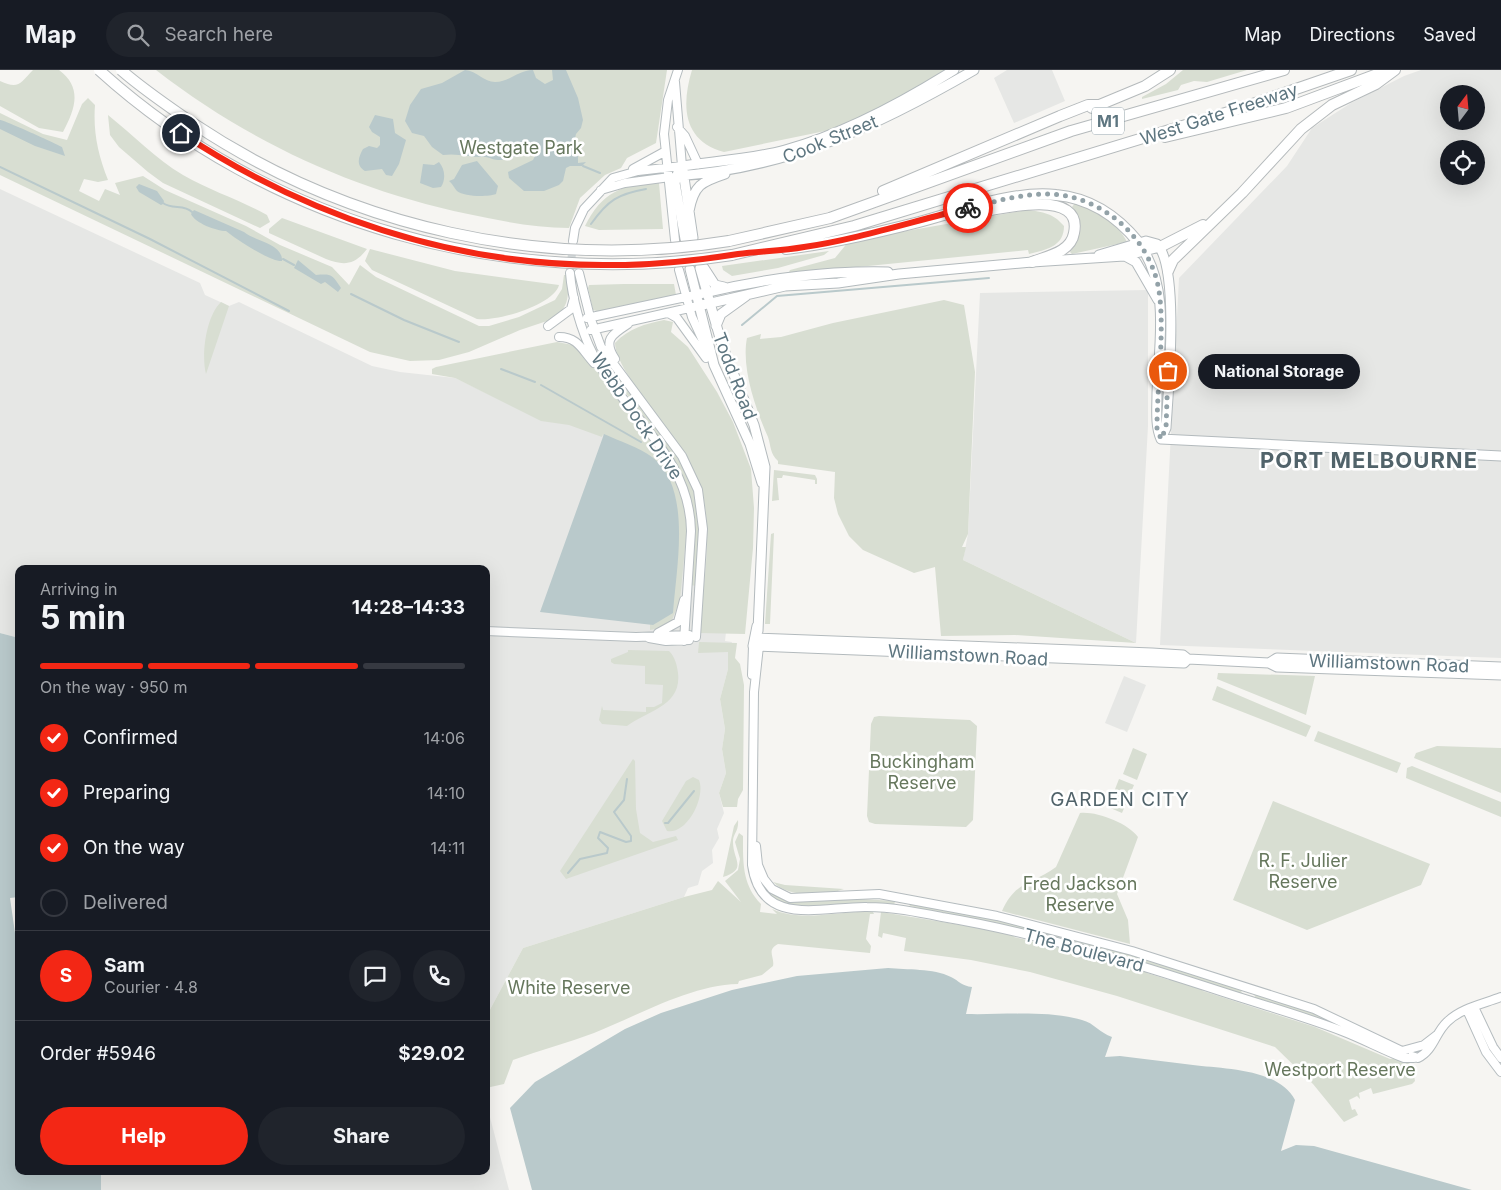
<!DOCTYPE html>
<meta charset="utf-8">
<style>
:root{--surface:#171b24;--page:#20242c;--text:#f1f3f6;--muted:#9ea1a6;--line:#363941;--accent:#f32715}
body{margin:0;font-family:Inter,sans-serif;background:var(--page);color:var(--text);height:100vh;display:flex;flex-direction:column;font-size:19px;white-space:nowrap}
*{box-sizing:border-box;margin:0}
p{font-size:16px;color:var(--muted)}
.icon{flex:none;width:28px;height:28px;fill:none;stroke:currentColor;stroke-width:2;stroke-linecap:round;stroke-linejoin:round}
.map{position:relative;flex:1;overflow:hidden}
.details{position:absolute;left:15px;top:495px;width:475px;height:610px;display:flex;flex-direction:column;background:var(--surface);border-radius:10px;box-shadow:0 5px 20px #0002}
.details>*{flex:none}
.needle{width:32px;rotate:16deg}
.buttons{position:absolute;left:1440px;top:15px;display:grid;gap:10px}
.buttons a{display:grid;place-items:center;width:45px;height:45px;border-radius:50%;background:var(--surface);box-shadow:0 5px 20px #0002;font-size:25px}
.pin{position:absolute;display:grid;place-items:center;width:42px;height:42px;color:#fff;margin:-21px;border:2px solid #fff;border-radius:50%;box-shadow:0 1px 5px #0007}
.courier{position:absolute;display:grid;place-items:center;width:50px;height:50px;margin:-25px;border:4px solid #f32715;border-radius:50%;background:#fff;color:#222;box-shadow:0 1px 6px #0007}
.bubble{position:absolute;height:35px;border-radius:18px;background:var(--surface);box-shadow:0 5px 20px #0002;font-size:16px;font-weight:700;line-height:35px;text-align:center}
.head em{font-style:normal;font-weight:700}
.head div{display:flex;flex-direction:column-reverse}
.head{display:flex;align-items:center;justify-content:space-between;height:85px;padding:0 25px}
h1{font-size:32px;font-weight:700;line-height:38px}
.bar{display:grid;grid-template-columns:repeat(4,1fr);gap:8px 5px;align-content:center;height:60px;padding:0 25px}
.bar i{height:6px;border-radius:4px;background:var(--line)}
.bar .on{background:var(--accent)}
.bar p{grid-column:span 4}
.line{display:flex;align-items:center;gap:12px;padding:0 25px;border-top:1px solid var(--line)}
.line div{flex:1}
.round{display:grid;place-items:center;flex:none;width:52px;height:52px;border-radius:26px;background:var(--page)}
ol{padding:0 25px;list-style:none}
li{display:flex;align-items:center;gap:15px;height:55px}
li p{margin-inline-start:auto}
li .icon{padding:5px;border-radius:50%;background:var(--accent);color:#fff;stroke-width:4}
li:last-child{color:var(--muted)}
li i{width:28px;height:28px;border:2px solid var(--line);border-radius:50%}
.button{display:flex;gap:10px;margin-top:auto;padding:10px 25px}
.button a{flex:1;height:58px;border-radius:30px;background:var(--accent);color:#fff;font-size:20px;font-weight:700;line-height:58px;text-align:center}
.button a+a{background:var(--page);color:var(--text)}
header{display:flex;align-items:center;gap:30px;box-sizing:border-box;height:70px;padding:0 25px;background:var(--surface);border-bottom:1px solid var(--line)}
header strong{font-size:24px}
nav{display:flex;gap:28px;margin-inline-start:auto;font-size:18px}
.search{width:350px;height:45px;background:var(--page);display:flex;align-items:center;gap:12px;box-sizing:border-box;padding:0 18px;border-radius:28px;color:var(--muted);font-size:19px}
.map>svg:first-child{display:block}
</style>
<header>
<strong>Map</strong>
<div class="search"><svg class="icon" aria-label="search" viewBox="0 0 24 24"><circle cx="10" cy="10" r="6"/><path d="M15 15l6 6"/></svg>Search here</div>
<nav><a>Map</a><a>Directions</a><a>Saved</a></nav>
</header>
<div class="map">
<svg width="1501" height="1120" viewBox="0 0 1501 1120">
<rect width="100%" height="100%" fill="#f6f5f2"/>
<path fill="#e6e7e5" fill-rule="evenodd" d="M1007,0H1052L1065,31L1014,53L994,8Z
M1421,0H1501V588L1160,575L1179,208L1287,96L1312,58L1351,33L1404,6ZM1449,24H1476V51H1449ZM1449,79H1476V106H1449Z
M0,119L200,213L205,225L229,236L239,232L372,296L400,302L455,308L542,350L655,324L710,365L728,545L725,571L732,572L728,582V599L720,629L725,659L722,679L726,703L719,723L724,743L717,759L719,768L712,780L713,793L702,801L698,815L688,818L684,827L523,878L486,947V499H19V568L0,563Z
M1148,220V356L1136,573L963,490L968,464L980,223Z
M1124,606L1146,615L1127,662L1105,653Z
M486,1032L509,1120H79L80,1101H486Z"/>
<path fill="#d8ded2" d="M33,0H59C83,18 75,39 63,62L39,58L0,36V11C19,20 20,13 33,0Z
M156,0H667L656,73L627,88L621,98L605,105L580,128L569,158C535,158 501,151 468,144C353,120 249,72 156,0Z
M692,0H949L903,29L830,60L724,82C683,71 681,36 692,0Z
M1183,0H1247L1207,12L1194,11L1181,15L1178,20L1142,29V27L1166,14Z
M88,28L95,35C93,62 98,85 108,110L98,112L84,109L79,121L99,131L105,119L120,125L115,113L143,106L165,120L246,156L280,175L332,197L349,215L360,195L376,207L479,256H489L519,247L555,230L562,219L564,205H567C569,224 570,237 553,249L520,260L469,282L439,290L410,291L370,282L0,105V43L43,64L67,70L82,34Z
M108,45C133,65 156,89 183,105C211,121 240,130 267,145L270,152L260,158L163,113L148,102L119,77L110,65Z
M659,113L663,159L599,160L585,156C602,122 622,114 659,113Z
M1075,133C1094,141 1118,152 1127,172L1072,184L1070,182C1082,166 1085,153 1072,137Z
M1027,140C1043,142 1053,143 1064,156C1064,175 1049,179 1033,183L1029,184L1028,180L788,204L790,200L835,188L849,171Z
M282,148L367,179C355,195 344,196 326,189L269,163V159Z
M370,179L455,201L559,215C554,235 496,252 477,249L372,200L365,191Z
M829,181L824,185L778,198L732,206L723,200L722,196Z
M624,214H674L676,225L600,242L593,240L588,218L589,215Z
M944,230L964,235L975,302L968,464L962,477H966L963,490L1136,573L1015,565L941,566L935,497L914,503L863,480L849,466L838,444L834,428L835,402L778,394V391C770,384 771,376 768,367C756,340 741,298 747,268L761,264L760,269L781,267L833,253Z
M221,232L229,236L206,304C201,285 206,246 221,232Z
M664,250L673,252L671,262L688,277L717,322L733,352L751,399L754,438L753,478L745,564L699,563C703,516 715,456 699,412C685,375 615,303 615,273C629,258 645,254 664,250Z
M557,272L573,275L608,311L671,400L684,428L687,457L680,530L672,550L660,558L650,560V554L653,555L603,364L602,367L569,355L541,351L455,308L432,304V299L436,297Z
M621,309C646,343 687,387 696,428C702,457 698,487 696,516L691,515C692,494 695,472 694,450C691,401 646,350 617,312Z
M774,400L815,405L817,409V414H815V410L783,405L782,408H777L779,430L772,431Z
M774,463L770,554H765L771,464Z
M699,572L737,573L735,588L740,594L744,615L743,720L738,729L737,737H723L719,723L726,703L722,679L725,659L720,629L728,599V582L698,583Z
M628,580L669,581C675,587 677,595 678,603C682,636 647,641 627,656L602,654L599,650L602,636L603,640L646,642V637H654L662,633L663,615L645,614V596L614,594L611,592V589L628,582Z
M1218,603L1315,606L1306,645L1217,609Z
M1217,616L1311,656L1306,667L1212,630Z
M879,646L970,650L977,656L973,750L966,757L875,754L869,752L867,746L871,654L874,647Z
M1318,661L1401,693L1397,703L1314,671Z
M1437,676L1501,678V723L1414,688L1416,683Z
M1133,678L1147,684L1137,710L1123,704Z
M633,689L635,691L636,739L640,763L653,772L676,766L678,770L566,809L560,801Z
M1412,696L1501,732V747L1406,708L1407,698Z
M693,707L699,710C706,727 687,765 667,761L662,751L686,711Z
M1119,709L1134,715L1122,743L1108,737Z
M1273,731L1430,794L1421,815L1307,860L1233,830Z
M1080,743C1096,741 1128,753 1138,767L1117,824L1128,850L1130,874L1002,841C1016,810 1033,814 1056,797Z
M738,750C739,762 733,763 733,772C733,790 748,799 723,807L734,756Z
M739,763L743,766C743,792 742,815 761,834L760,842L777,844L772,839C803,853 840,840 873,842L874,844H870L866,869L871,876L870,883L778,874C766,880 775,887 773,896L762,905L739,911L738,914C691,915 639,945 594,963C568,973 540,980 513,990L504,1014L486,1018V947L523,878L684,827L712,820L718,811L741,832L725,811L738,800L740,789L735,772Z
M756,794L777,824L895,831L894,836C864,837 795,846 771,828C760,820 758,807 756,794Z
M773,812L785,815L844,819C825,826 788,828 773,812Z
M908,833L1001,848L1067,867L1068,869L1065,872L910,836Z
M881,842L973,857L976,854L1011,862L1014,867L1065,879L1069,876L1083,880L1085,884L1145,898L1147,903L1169,910L1173,907L1199,916L1203,921L1315,957L1390,989C1408,984 1413,995 1415,1011L1412,1014L1373,1024L1371,1018L1359,1023L1360,1029L1357,1026L1349,1030L1352,1040L1355,1039L1358,1045L1344,1052L1313,1014L1275,977L1117,926L1030,902L971,890L904,881L906,868L883,863L882,868L878,866Z
M1074,868L1195,903L1241,920L1242,924L1073,873Z
M1253,923L1322,944L1408,983L1409,986L1256,928Z"/>
<path fill="#b9c9cb" d="M465,0C477,1 484,12 495,12C510,12 518,0 533,0L536,8L545,14L553,10L552,0H566L578,28L583,50L581,58L576,64L573,77L578,84V93L586,92L582,96H570L566,98L563,111L559,115L544,121H524L509,108L508,102L533,90L535,86L533,83C520,83 511,90 498,90C492,90 487,86 482,87C469,87 457,83 443,85L432,77L424,66L412,63L405,51L410,35L421,19L442,13Z
M375,45L393,49L395,63L406,70L399,94L392,106L386,105L382,99L365,101C356,95 358,88 363,79L369,76L377,78L380,75V67L372,62L369,57Z
M0,50C4,50 57,74 62,77L65,86L35,76L0,59Z
M477,91L498,116L496,124C488,127 464,127 457,121C454,118 453,114 449,111L454,109L462,95Z
M439,92C445,99 446,109 441,117L433,118L420,113L423,94L434,95Z
M139,114L157,121L164,131L163,134L161,135L139,122L136,117Z
M194,140L244,162C254,171 283,173 282,191C270,192 236,169 226,161C216,161 195,153 191,144Z
M298,190L316,205C331,204 332,204 341,218L338,222L325,212L321,214L294,198Z
M604,364C619,371 639,377 652,387C693,418 676,498 673,543L653,555L540,542Z
M0,563L19,568V827L10,828L15,863L19,862V1101H101V1120H0Z
M888,898C907,900 933,898 951,907C959,911 962,916 972,917L966,944C1002,945 1048,940 1082,950C1094,953 1100,963 1112,967L1105,987L1120,986C1144,989 1169,992 1193,995C1223,999 1278,998 1295,1030L1281,1081L1296,1075L1314,1076L1472,1120H532L510,1038L535,1012L625,959L661,943L732,920L797,906Z"/>
<g fill="none" stroke-linecap="round" stroke-linejoin="round">
<path stroke="#b9c9cb" stroke-width="2" d="M583,96L600,103
M0,97L150,169L289,241
M163,133C172,140 184,134 192,142
M591,154C608,130 618,124 646,119
M283,189L294,195
M351,224L404,250L459,272
M742,255L777,226L989,208
M501,299L535,312
M541,315L641,372
M665,753H668L694,721
M568,803L580,789L607,783L608,778L598,768L600,762L626,772L631,771V766L614,742L624,730L627,709"/>
<path stroke="#d0d5d6" stroke-width="8" stroke-dasharray="8 4" stroke-linecap="butt" d="M570,203L573,173"/>
<defs>
<path id="secondary" d="M677,57L685,66L698,94
M633,99L664,82
M601,120L625,113L670,107
M675,170L664,64L668,30L678,0
M573,171L575,158L584,139L613,108L638,101L682,96L675,12
M679,200L692,247L710,286
M570,203C572,228 581,261 593,284C625,345 690,386 691,461L684,571
M579,203L590,247L601,277L682,386L698,420L703,459L696,567
M670,244L677,248L706,288
M587,248L695,225
M548,256L571,239L574,228
M591,260L698,236
M559,267C578,267 582,280 594,293
M615,289C603,270 611,265 628,254
M486,561L636,567L689,565
M658,563L678,552L684,530
M649,568L666,571L689,570
M759,576L754,622L752,795C761,859 823,836 867,837C892,837 917,842 942,847C1038,863 1131,892 1223,922C1263,935 1303,946 1342,961C1363,969 1383,980 1404,988H1414
M752,605L753,576
M756,776L758,795L764,809L772,819L790,828L879,824L997,846L1132,881L1314,939L1402,981L1424,975L1437,965
M1474,937L1493,977L1501,988
M1467,940L1486,982L1501,1002
M1412,986L1418,988C1434,980 1435,963 1447,952C1461,938 1483,934 1501,927"/>
<path id="primary" d="M682,96C716,91 752,89 785,80C844,64 903,32 954,0
M683,101L693,168
M678,102L675,113L685,169
M676,106C787,99 879,55 974,0
M689,141C694,115 701,112 725,104
M1141,176C1170,220 1159,274 1157,323C1157,338 1155,356 1161,369
M1099,185L1146,171L1157,174C1180,198 1168,322 1166,358L1161,369
M1125,186L1136,192L1158,230
M700,198L722,275L754,355L765,397L758,561
M704,198L715,215L724,217
M690,199L714,295L750,374L762,413
M700,224C745,213 788,206 834,203C852,202 870,201 888,202
M698,236L785,216L838,213L899,204L1032,192L1124,186L1160,177
M716,256L721,244L746,226
M1161,369L1501,386
M757,556L753,576L1184,593L1188,589
M755,568L1152,583L1183,585L1188,589
M1188,589L1269,593L1277,597L1501,605
M1269,593L1277,588L1501,597"/>
<path id="highway" d="M1092,38L1145,16L1170,0
M1165,67L1286,38L1388,0
M883,121L1060,46L1088,35H1098
M952,148C975,145 1085,111 1074,163C1071,182 1048,186 1032,192
M729,171L830,148L1071,61L1284,0
M1160,177L1203,155
M786,179C830,174 876,163 919,152C961,141 1013,120 1056,125C1090,128 1118,147 1139,173
M732,185L854,156L1235,40L1351,0
M1168,201L1173,190L1242,123L1301,59L1332,35L1376,14L1395,0"/>
</defs>
<use href="#secondary" stroke="#b5bcbf" stroke-width="10"/>
<use href="#primary" stroke="#b3babd" stroke-width="11"/>
<use href="#highway" stroke="#b5babc" stroke-width="12"/>
<use href="#secondary" stroke="#fff" stroke-width="8"/>
<use href="#primary" stroke="#fff" stroke-width="9"/>
<use href="#highway" stroke="#fff" stroke-width="10"/>
<defs>
<path id="highway-bridge" d="M99,0C269,154 506,220 732,185
M121,0C144,20 169,37 194,54C350,158 544,201 729,171"/>
</defs>
<use href="#highway-bridge" stroke="#b5babc" stroke-width="12" stroke-linecap="butt"/>
<use href="#highway-bridge" stroke="#fff" stroke-width="10"/>
</g>
<g fill="none" stroke-linecap="round" stroke-linejoin="round">
<path stroke="#93a2a8" stroke-width="5" stroke-dasharray="0 9" d="M968,138C994,132 1023,123 1050,124C1103,126 1151,169 1159,221C1165,261 1157,315 1157,358L1161,369L1166,358L1168,301"/>
<path stroke="#f32715" stroke-width="6" d="M181,63C306,146 452,195 603,195C649,196 693,191 738,184C760,181 782,181 804,177C859,169 913,151 968,138"/>
</g>
<g text-anchor="middle" dominant-baseline="central" stroke-width="5" stroke-linejoin="round" paint-order="stroke">
<rect fill="#fff" stroke="#8e9fa6" stroke-width="1" x="1092" y="37.5" width="32" height="27" rx="4"/>
<g font-size="16" font-weight="bold" fill="#5e7680">
<text x="1108" y="51">M1</text>
</g>
<g font-size="18" fill="#5e7680" stroke="#fff">
<text transform="translate(1219 44) rotate(-18)">West Gate Freeway</text>
<text transform="translate(830 69) rotate(-22)">Cook Street</text>
<text transform="translate(735 306) rotate(69)">Todd Road</text>
<text transform="translate(637 346) rotate(56)">Webb Dock Drive</text>
<text transform="translate(968 585) rotate(3)">Williamstown Road</text>
<text transform="translate(1389 593) rotate(2)">Williamstown Road</text>
<text transform="translate(1084 880) rotate(15)">The Boulevard</text>
</g>
<g font-size="18" fill="#66775d" stroke="#fff">
<text x="521" y="77">Westgate Park</text>
<text x="922" y="691">Buckingham<tspan x="922" dy="21">Reserve</tspan></text>
<text x="1303" y="790">R. F. Julier<tspan x="1303" dy="21">Reserve</tspan></text>
<text x="1080" y="813">Fred Jackson<tspan x="1080" dy="21">Reserve</tspan></text>
<text x="569" y="917">White Reserve</text>
<text x="1340" y="999">Westport Reserve</text>
</g>
<g font-size="19" letter-spacing="1" fill="#51636a" stroke="#fff">
<text x="1120" y="729">GARDEN CITY</text>
</g>
<g font-size="22" font-weight="bold" letter-spacing="1" fill="#51636a" stroke="#fff">
<text x="1369" y="390">PORT MELBOURNE</text>
</g>
</g>
</svg>
<div class="buttons">
<a><svg class="needle" viewBox="-14 -14 28 28"><path d="M0-13l5 13h-10z" fill="#e53935"/><path d="M0 13l5-13h-10z" fill="#9ea1a6"/></svg></a>
<a><svg class="icon" aria-label="locate" viewBox="0 0 24 24"><circle cx="12" cy="12" r="6"/><path d="M12 2v4M12 18v4M2 12h4M18 12h4"/></svg></a>
</div>
<div class="pin" style="left:1168px;top:301px;background:#ea580c"><svg class="icon" aria-label="bag" viewBox="0 0 24 24"><path d="M5 8h14l-1 12H6zM9 8a3 3 0 0 1 6 0"/></svg></div>
<div class="pin" style="left:181px;top:63px;background:#1f2937"><svg class="icon" aria-label="home" viewBox="0 0 24 24"><path d="M3 11l9-7 9 7M6 9v11h12V9"/></svg></div>
<div class="courier" style="left:968px;top:138px"><svg class="icon" aria-label="bike" viewBox="0 0 24 24"><circle cx="6" cy="16" r="4"/><circle cx="18" cy="16" r="4"/><path d="M6 16l4-8h5l3 8M10 8l3 8H6M13 5h3"/></svg></div>
<div class="bubble" style="left:1198px;top:284px;width:162px">National Storage</div>
<section class="details">
<div class="head"><div><h1>5 min</h1><p>Arriving in</p></div><em>14:28–14:33</em></div>
<div class="bar"><i class="on"></i><i class="on"></i><i class="on"></i><i></i><p>On the way · 950 m</p></div>
<ol>
<li><svg class="icon" aria-label="check" viewBox="0 0 24 24"><path d="M5 12l5 5 9-10"/></svg>Confirmed<p>14:06</p></li>
<li><svg class="icon" aria-label="check" viewBox="0 0 24 24"><path d="M5 12l5 5 9-10"/></svg>Preparing<p>14:10</p></li>
<li><svg class="icon" aria-label="check" viewBox="0 0 24 24"><path d="M5 12l5 5 9-10"/></svg>On the way<p>14:11</p></li>
<li><i></i>Delivered</li>
</ol>
<div class="line" style="height:90px"><b class="round" style="background:var(--accent);color:#fff">S</b><div><b>Sam</b><p>Courier · 4.8</p></div><a class="round"><svg class="icon" aria-label="chat" viewBox="0 0 24 24"><path d="M4 5h16v11H9l-5 4z"/></svg></a><a class="round"><svg class="icon" aria-label="phone" viewBox="0 0 24 24"><path d="M5 4h4l2 5-3 2q2 4 5 5l2-3 5 2v4C11 20 4 13 5 4z"/></svg></a></div>
<div class="line" style="height:65px"><div>Order #5946</div><b>$29.02</b></div>
<div class="button"><a>Help</a><a>Share</a></div>
</section>
</div>
